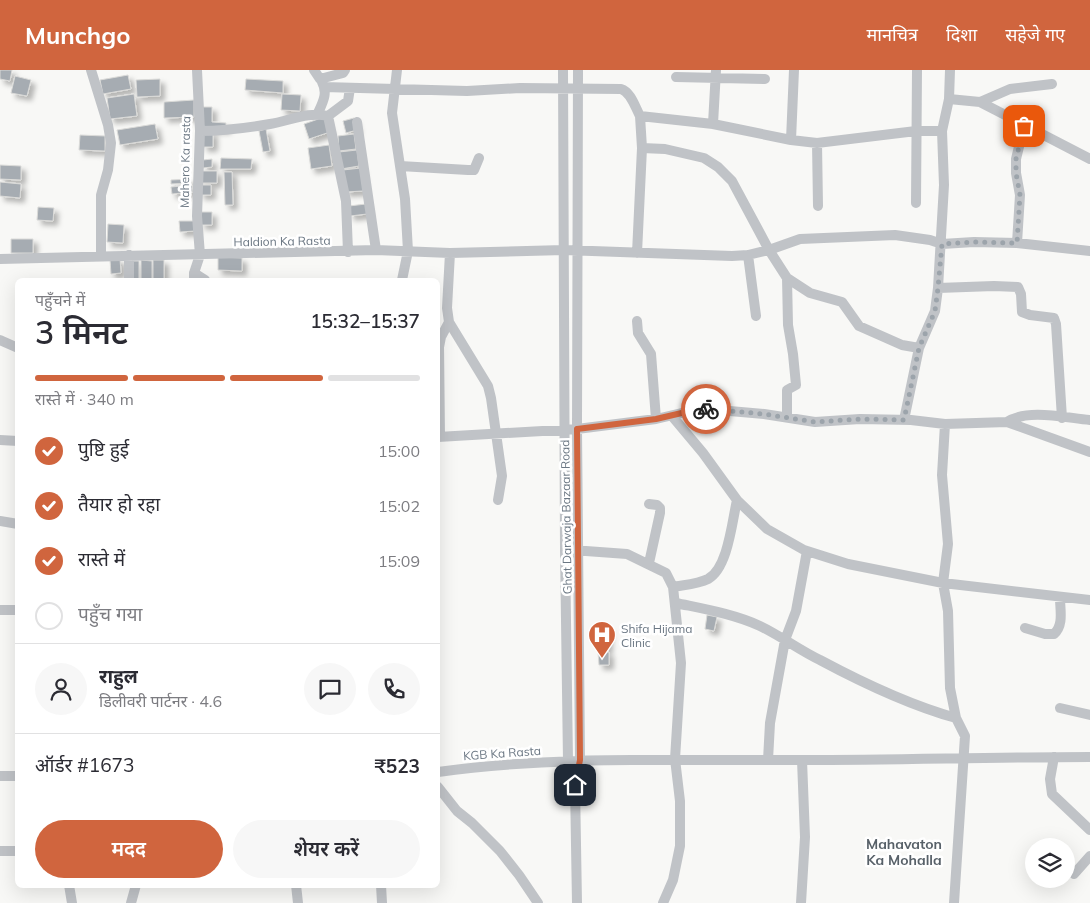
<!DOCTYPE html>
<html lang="hi">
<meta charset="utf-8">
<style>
:root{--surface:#fff;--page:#f7f7f7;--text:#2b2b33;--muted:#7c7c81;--line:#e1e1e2;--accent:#d0653e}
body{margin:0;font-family:Mulish,"Noto Sans Devanagari",sans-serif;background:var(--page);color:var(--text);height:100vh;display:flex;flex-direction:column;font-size:19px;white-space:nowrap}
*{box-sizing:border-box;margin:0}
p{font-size:16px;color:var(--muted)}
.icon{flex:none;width:28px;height:28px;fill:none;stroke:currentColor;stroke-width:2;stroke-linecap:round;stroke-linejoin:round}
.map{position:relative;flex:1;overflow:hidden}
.sheet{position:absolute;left:15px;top:208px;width:425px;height:610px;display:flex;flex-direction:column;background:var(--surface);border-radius:8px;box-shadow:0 5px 20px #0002}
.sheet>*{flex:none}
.buttons{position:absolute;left:1025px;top:768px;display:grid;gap:10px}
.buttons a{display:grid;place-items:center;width:50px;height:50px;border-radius:50%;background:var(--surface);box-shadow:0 5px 20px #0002;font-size:25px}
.pin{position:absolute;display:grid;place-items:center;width:42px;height:42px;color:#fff;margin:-21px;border-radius:10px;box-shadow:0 2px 8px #0006}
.courier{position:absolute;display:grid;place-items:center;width:50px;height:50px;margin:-25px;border:4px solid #d0653e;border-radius:50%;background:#fff;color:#222;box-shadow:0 1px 6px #0007}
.summary em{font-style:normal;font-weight:600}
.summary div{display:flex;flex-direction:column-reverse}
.summary{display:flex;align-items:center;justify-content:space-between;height:85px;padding:0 20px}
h1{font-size:32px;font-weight:600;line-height:38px}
.bar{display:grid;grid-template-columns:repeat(4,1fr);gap:8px 5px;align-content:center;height:60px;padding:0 20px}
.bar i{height:6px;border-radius:4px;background:var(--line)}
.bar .active{background:var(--accent)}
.bar p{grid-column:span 4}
.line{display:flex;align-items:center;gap:12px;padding:0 20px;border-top:1px solid var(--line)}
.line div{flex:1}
.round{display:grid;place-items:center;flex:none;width:52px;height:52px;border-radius:26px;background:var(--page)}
ol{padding:0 20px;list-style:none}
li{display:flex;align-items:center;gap:15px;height:55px}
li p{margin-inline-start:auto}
li .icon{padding:5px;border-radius:50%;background:var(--accent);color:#fff;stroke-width:4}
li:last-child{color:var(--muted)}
li i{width:28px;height:28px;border:2px solid var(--line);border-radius:50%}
.button{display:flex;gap:10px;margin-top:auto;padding:10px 20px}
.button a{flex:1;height:58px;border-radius:30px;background:var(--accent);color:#fff;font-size:20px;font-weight:600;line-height:58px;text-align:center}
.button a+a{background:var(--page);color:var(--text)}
header{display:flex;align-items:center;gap:30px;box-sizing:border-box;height:70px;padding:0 25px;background:var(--accent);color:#fff}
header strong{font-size:24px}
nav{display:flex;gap:28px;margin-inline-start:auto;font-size:18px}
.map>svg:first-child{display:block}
</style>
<header>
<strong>Munchgo</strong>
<nav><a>मानचित्र</a><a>दिशा</a><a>सहेजे गए</a></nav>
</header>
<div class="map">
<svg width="1090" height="833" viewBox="0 0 1090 833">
<defs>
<filter id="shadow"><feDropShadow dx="4.5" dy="4.5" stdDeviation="2.5" flood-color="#0004"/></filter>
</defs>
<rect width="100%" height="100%" fill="#f8f8f6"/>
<path fill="#a6acb2" stroke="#dadad8" filter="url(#shadow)" d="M0,0H12L10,11L0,9Z
M128,5L131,19L103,24L100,10Z
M15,6L31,10L27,26L11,23Z
M160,9V26L137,27L136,10Z
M246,9L283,11V23L245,20Z
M134,24L137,46L110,49L107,28Z
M282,24L301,25L300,41L281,40Z
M194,30V47L164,48V32Z
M202,37H212V52L226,53V59H202Z
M324,47L330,62L309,69L304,54Z
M354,48L357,60L346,63L343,51Z
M155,54L158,69L120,75L117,60Z
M266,59L270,81L263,82L259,61Z
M213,62V77H203V63Z
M354,64L356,79L339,81L338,66Z
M80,65L105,66V81L79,80Z
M329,75L332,96L311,99L308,78Z
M357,80L359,96L341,99L339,82Z
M221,88L252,89L251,99H220Z
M212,89V97L203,98V90Z
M0,95L21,96V110L0,109Z
M361,98L363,121L345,122L343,100Z
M199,101H217V113H199Z
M224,102H232L233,135H225Z
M191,109V113L171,114V110Z
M0,112L21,114L20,128L0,126Z
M192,115L193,122L172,124L171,117Z
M200,115H211V125H200Z
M366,134L367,144L350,146L349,136Z
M38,137L54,138L53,151L37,150Z
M201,142H212V155H201Z
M179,151H195V161L180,162Z
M108,154L124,155L123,173L107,172Z
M11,169H33V183H11Z
M218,187L242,188V201L218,200Z
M120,189L121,203L111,204L110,190Z
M141,190L152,191V210H141Z
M153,190H164V210H153Z
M132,191H139V210H132Z
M707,545L717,547L714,561L705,559Z
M598,558H608V579L599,580Z
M598,582H609V595H599Z"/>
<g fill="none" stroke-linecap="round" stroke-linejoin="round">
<path stroke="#c0c3c7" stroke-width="10" d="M91,0L108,55L111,73L108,100L101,125V186
M314,0L320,9L343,3L345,0
M397,0L392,43L405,129L408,181L402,210
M563,0L565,480L568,691L570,704L575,715
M794,0L791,70L817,73L916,61H942
M676,7L765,9
M324,17L467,21L520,18L621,19C631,22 635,37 640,46
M949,29L980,32L1090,89
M980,32L1010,19L1052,14
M318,43C323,32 328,23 322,12
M328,46L348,31L350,18
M357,52L376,180
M713,54L716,0
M200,61C223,61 247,58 270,54C289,51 309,41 328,46L346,131L348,182
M817,73L818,136
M642,78L665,79L704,88L718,97L732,111L769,180L787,208L810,223L842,232L859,256L902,275L919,278
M400,96L468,100H474L479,88
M916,133L917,0
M1017,173L1020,125L1016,103V89L1024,56
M450,183L447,238L449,252L488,316L491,328L502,406L498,430
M637,183L642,78L640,46L713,54L791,70
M129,185V210
M748,185L756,246
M0,189L376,180L450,183L564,180L732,186L748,185L769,180L800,169L895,165L930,170L942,174L974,172L1017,173L1090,181
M194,203L205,210
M787,208L788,255L793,284L796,315L787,320V347
M194,210V203L200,185L197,146L200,61L197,0
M938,218L994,216L1018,217L1021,224L1022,242L1030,245L1054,248L1056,254L1062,348
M637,251L638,263L651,284L656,349
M0,270L18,278
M672,346L703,383L737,430L767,459L804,480L848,494L943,513L1090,530
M904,350L919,278L935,241L938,218L944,115L942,61L949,29L950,0
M1007,352C1028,338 1066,348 1090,350
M945,354L942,405L948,474L943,513L948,541L950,618L956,648L965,666L954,833
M438,367L577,359L656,349L686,342L707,339L764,344L815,352L860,349L911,350L945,354L1007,352L1090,382
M440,367L439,277L441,267L449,252
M0,370L18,371
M649,434L657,435L660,438V443L649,493
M0,451L18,454
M572,480L627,484L666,503L673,517L681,593L675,689L680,731V776L673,810L663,833
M673,517C683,515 698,514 708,509C728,498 732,452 737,430
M676,533C704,539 734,544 760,556C781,566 799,580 820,590C863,613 909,635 956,648
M0,540H18
M1025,558L1045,564H1054C1064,555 1060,540 1060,528
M1060,638L1090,645
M1054,687L1050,709L1052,724L1090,760
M768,690L770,653L785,570L796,541L807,481
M438,702C559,685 681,691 803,690C899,690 994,687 1090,687
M0,706H18
M438,717L457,741L472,753L500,781L519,805L538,833
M0,781H18
M1074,804L1090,786
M69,815L72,833
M296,815L298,833
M381,815L382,833
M131,833L136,815
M577,833L575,715L580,690L577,359L578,0
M801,833L805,767L802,690"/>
</g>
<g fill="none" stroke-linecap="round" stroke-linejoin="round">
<path stroke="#9ca4ab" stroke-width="5" stroke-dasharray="0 9" d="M706,339L764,344L815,352L860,349L904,350L919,278L935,241L938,218L942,174L974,172L1017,173L1020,125L1016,103V89L1024,56"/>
<path stroke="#d0653e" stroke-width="6" d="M575,715L580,690L577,359L656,349L686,342L706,339"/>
</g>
<defs>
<symbol id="hospital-pin" viewBox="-11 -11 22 30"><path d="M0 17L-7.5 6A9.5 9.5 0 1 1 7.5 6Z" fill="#d0653e" stroke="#fff"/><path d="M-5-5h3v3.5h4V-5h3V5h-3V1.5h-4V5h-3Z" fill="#fff"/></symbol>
</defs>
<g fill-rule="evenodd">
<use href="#hospital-pin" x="586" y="549" width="32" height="43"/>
</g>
<g text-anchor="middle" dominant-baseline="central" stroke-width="5" stroke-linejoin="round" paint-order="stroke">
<g font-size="12" fill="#6b7783" stroke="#fff">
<text transform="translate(185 92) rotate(-89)">Mahero Ka rasta</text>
<text transform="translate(282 171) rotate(-1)">Haldion Ka Rasta</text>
<text transform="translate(566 447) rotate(-91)">Ghat Darwaja Bazaar Road</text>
<text transform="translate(502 683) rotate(-4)">KGB Ka Rasta</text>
</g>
<g font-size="12" fill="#6b7783" stroke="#fff" text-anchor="start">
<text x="621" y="558">Shifa Hijama<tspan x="621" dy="14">Clinic</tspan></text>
</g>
<g font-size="14" font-weight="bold" fill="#586169" stroke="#fff">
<text x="904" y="774">Mahavaton<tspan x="904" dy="16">Ka Mohalla</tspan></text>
</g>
</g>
</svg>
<div class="buttons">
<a><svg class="icon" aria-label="layers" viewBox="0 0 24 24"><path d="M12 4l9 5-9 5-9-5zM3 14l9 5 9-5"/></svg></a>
</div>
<div class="pin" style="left:1024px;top:56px;background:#ea580c"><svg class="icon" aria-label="bag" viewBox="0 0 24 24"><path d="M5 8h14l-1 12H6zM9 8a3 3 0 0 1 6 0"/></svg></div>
<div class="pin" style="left:575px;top:715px;background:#1f2937"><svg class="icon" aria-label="home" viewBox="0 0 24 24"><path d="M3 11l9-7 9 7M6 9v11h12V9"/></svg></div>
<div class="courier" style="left:706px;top:339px"><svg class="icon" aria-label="bike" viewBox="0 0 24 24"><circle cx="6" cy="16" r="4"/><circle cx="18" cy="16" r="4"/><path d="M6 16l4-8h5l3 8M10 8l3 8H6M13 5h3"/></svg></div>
<section class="sheet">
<div class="summary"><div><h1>3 मिनट</h1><p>पहुँचने में</p></div><em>15:32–15:37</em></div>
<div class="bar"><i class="active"></i><i class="active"></i><i class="active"></i><i></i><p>रास्ते में · 340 m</p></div>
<ol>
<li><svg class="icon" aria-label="check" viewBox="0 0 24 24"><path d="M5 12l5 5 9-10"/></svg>पुष्टि हुई<p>15:00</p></li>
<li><svg class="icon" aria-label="check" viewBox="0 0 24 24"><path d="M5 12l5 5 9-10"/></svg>तैयार हो रहा<p>15:02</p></li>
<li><svg class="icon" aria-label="check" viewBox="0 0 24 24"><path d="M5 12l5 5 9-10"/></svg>रास्ते में<p>15:09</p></li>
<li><i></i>पहुँच गया</li>
</ol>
<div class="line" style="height:90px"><a class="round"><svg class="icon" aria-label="person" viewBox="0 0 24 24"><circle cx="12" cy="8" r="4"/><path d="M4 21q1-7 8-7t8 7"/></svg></a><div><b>राहुल</b><p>डिलीवरी पार्टनर · 4.6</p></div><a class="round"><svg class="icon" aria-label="chat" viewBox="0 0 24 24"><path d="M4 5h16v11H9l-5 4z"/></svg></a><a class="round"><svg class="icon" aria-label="phone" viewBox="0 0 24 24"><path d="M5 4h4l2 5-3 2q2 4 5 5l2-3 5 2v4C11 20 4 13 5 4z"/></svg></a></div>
<div class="line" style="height:65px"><div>ऑर्डर #1673</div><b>₹523</b></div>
<div class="button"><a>मदद</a><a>शेयर करें</a></div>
</section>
</div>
